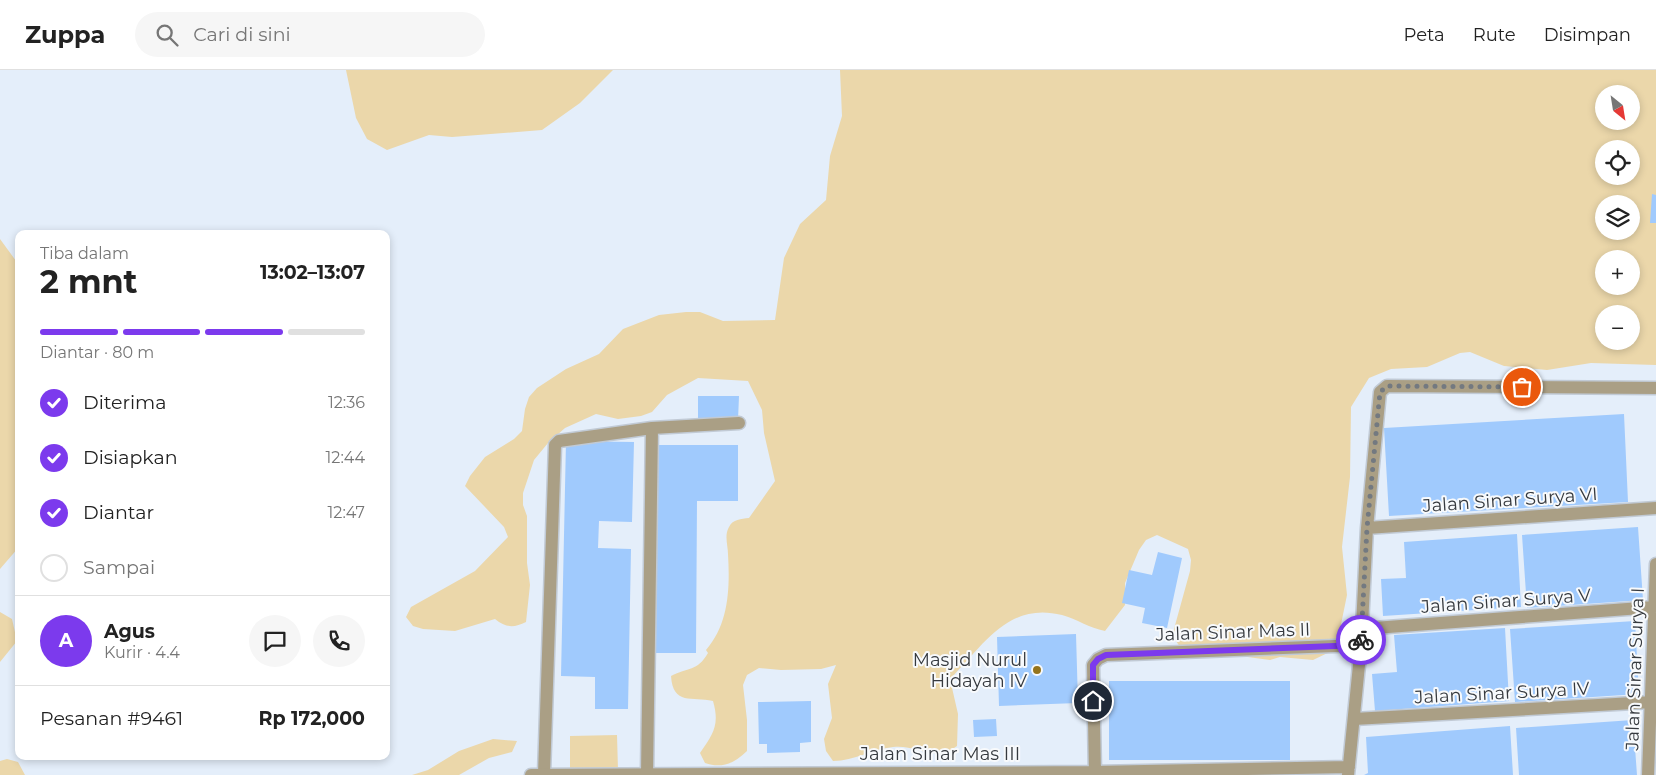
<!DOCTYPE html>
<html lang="id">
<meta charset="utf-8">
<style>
:root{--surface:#fff;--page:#f6f6f6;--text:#222;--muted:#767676;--line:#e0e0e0;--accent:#7c3aed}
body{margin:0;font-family:Montserrat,sans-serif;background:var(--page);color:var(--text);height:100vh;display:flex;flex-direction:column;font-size:19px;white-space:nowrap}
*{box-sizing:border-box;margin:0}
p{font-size:16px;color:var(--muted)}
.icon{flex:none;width:28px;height:28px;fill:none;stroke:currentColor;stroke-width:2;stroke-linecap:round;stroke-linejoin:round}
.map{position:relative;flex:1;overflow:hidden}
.details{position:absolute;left:15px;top:160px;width:375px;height:530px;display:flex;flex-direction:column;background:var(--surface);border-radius:10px;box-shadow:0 2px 8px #0003}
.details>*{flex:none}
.needle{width:32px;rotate:150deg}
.buttons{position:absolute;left:1595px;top:15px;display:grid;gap:10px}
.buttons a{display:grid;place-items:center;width:45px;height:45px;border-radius:50%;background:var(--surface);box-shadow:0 2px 8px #0003;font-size:25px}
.pin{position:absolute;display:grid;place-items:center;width:42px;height:42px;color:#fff;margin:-21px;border:2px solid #fff;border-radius:50%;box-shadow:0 1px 5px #0007}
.courier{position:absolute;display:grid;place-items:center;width:50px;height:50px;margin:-25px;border:4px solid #7c3aed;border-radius:50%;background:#fff;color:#222;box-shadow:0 1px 6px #0007}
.head em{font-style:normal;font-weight:700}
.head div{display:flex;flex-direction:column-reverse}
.head{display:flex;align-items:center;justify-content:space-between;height:85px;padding:0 25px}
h1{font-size:32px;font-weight:700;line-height:38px}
.bar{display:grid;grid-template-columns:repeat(4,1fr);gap:8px 5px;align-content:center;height:60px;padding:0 25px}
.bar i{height:6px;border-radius:4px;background:var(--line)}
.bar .selected{background:var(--accent)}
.bar p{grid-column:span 4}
.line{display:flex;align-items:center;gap:12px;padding:0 25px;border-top:1px solid var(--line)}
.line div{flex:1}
.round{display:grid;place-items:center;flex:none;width:52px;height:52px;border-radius:26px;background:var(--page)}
ol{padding:0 25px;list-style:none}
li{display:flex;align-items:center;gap:15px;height:55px}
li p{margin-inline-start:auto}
li .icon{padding:5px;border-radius:50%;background:var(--accent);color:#fff;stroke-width:4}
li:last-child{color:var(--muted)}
li i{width:28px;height:28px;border:2px solid var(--line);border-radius:50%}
header{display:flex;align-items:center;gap:30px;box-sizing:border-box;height:70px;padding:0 25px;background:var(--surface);border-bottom:1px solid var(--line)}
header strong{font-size:24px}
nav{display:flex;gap:28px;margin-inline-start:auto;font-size:18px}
.search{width:350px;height:45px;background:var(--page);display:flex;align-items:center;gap:12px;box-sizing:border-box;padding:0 18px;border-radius:28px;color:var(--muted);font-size:19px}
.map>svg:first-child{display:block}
</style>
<header>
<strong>Zuppa</strong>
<div class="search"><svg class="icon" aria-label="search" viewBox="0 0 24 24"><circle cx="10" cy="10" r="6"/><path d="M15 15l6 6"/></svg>Cari di sini</div>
<nav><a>Peta</a><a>Rute</a><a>Disimpan</a></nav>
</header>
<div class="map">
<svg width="1656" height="705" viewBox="0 0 1656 705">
<rect width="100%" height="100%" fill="#e4eefa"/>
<path fill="#ebd7aa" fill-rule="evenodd" d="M346,0H613L580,33L542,60L452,67L429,65L387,80L367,69L356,48Z
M840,0H1656V295L1591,293L1547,300L1504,296L1470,282L1460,283L1427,297L1391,299L1369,308L1351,337L1350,407L1342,477L1347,525L1336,579L1313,590L1280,587L1270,590L1225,584L1202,588L1191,586L1182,580L1176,571L1174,559L1190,501L1191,490L1188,479L1157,465L1146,470L1139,480L1125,513V535L1105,561C1089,558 1077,549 1062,545C1008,531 983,576 950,609L958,644L957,676C935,693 916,674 893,677C872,679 855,691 833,691L826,681L824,669L832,648L828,614L836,595L821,599L781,600L759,598L747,605L743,615L747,650V681C735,693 722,699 705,693L700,683C713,664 720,655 713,631C692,626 673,636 671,606C688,597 697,602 708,583L706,580C729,554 730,518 728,484C728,476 724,465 729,457C733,449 741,449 749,448L775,411L764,363L762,340L748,311L698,308L667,325L652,342L641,346L618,349L596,344L565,358L548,373L534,390L523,423V435L527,446V493L530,515L526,552C514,558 506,558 495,549L455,561L423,559L413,556L406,547L411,537L475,501L508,467L504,457L465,416L470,406L485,387L514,369L522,361L525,339L529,327L537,318L566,299L599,284L623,259L659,245L686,242H700L723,251L775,250L784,188L800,154L826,130L830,86L842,46ZM1604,24H1631V51H1604ZM1604,79H1631V106H1604ZM1604,134H1631V161H1604ZM1604,189H1631V216H1604ZM1604,244H1631V271H1604Z
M0,169L19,195V477L0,499Z
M0,542L12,549L17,571L0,592Z
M617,665L618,700L570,701V666Z
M493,669L517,671L512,682L489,688L459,705H412L428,700L459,681Z
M7,689L18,692L25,705H0V691Z"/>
<path fill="#a0cafd" d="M1652,124L1656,125V153H1650Z
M698,326H739L738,350H698Z
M1624,344L1628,432L1389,446L1384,358Z
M566,371L634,372L632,452L599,451L598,478L631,479L628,639H595V607L561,606Z
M657,375H738V431H697L696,583H656Z
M1638,457L1643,530L1527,538L1522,465Z
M1517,464L1521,537L1383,546L1381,509L1406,508L1404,472Z
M1158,482L1182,488L1167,558L1142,553L1145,538L1122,533L1129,500L1152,505Z
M1635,551L1639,624L1515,632L1510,559Z
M1505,558L1509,631L1375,641L1372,604L1397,602L1394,565Z
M1076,564L1078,633L999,636L997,567Z
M1109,611H1290V690H1109Z
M811,631V672L800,673V682L767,683V674H759L758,632Z
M996,649L997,666L974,667L973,650Z
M1633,650L1637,705H1519L1516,658Z
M1510,656L1513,705H1364L1368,703L1366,667Z"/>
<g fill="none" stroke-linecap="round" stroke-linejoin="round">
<defs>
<path id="street" d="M1367,458L1656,438
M1361,559L1654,537
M1354,649L1651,632
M544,704L555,375L559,371L652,358L739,353
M647,704L652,358
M531,705L1094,702L1349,697
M1095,705L1093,595L1098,589L1106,585L1361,575
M1348,705L1361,575L1367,458L1380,322L1387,316L1656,318
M1648,705L1656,494"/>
</defs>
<use href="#street" stroke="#c1cad5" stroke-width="15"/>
<use href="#street" stroke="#aa9f85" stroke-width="12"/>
</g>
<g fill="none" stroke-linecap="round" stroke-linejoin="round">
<path stroke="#737980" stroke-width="5" stroke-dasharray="0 9" d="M1361,570L1367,458L1380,322L1387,316L1522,317"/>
<path stroke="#7c3aed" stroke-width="6" d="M1093,631V595L1098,589L1106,585L1361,575V570"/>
</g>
<circle fill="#95741c" stroke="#f8fafc" stroke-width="2" cx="1037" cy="600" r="5"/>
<g text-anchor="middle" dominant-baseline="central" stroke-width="4" stroke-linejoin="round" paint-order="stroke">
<g font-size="18" fill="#363a3f" stroke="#f8fafc">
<text transform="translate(1510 430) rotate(-4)">Jalan Sinar Surya VI</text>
<text transform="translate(1506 531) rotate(-4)">Jalan Sinar Surya V</text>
<text transform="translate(1233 562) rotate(-2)">Jalan Sinar Mas II</text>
<text transform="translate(1635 599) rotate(-88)">Jalan Sinar Surya I</text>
<text transform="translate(1502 623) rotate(-3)">Jalan Sinar Surya IV</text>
<text x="940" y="684">Jalan Sinar Mas III</text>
</g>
<g font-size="18" fill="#363a3f" stroke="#f8fafc" text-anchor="end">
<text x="1027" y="590">Masjid Nurul<tspan x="1027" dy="21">Hidayah IV</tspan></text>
</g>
</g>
</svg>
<div class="buttons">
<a><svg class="needle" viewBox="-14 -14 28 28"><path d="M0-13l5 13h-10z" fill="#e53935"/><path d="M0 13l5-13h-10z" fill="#767676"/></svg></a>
<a><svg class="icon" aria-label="locate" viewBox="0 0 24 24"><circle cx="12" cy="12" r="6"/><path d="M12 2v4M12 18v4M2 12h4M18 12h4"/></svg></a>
<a><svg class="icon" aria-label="layers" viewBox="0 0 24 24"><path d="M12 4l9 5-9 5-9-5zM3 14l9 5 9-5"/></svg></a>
<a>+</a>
<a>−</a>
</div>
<div class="pin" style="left:1522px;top:317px;background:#ea580c"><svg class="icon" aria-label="bag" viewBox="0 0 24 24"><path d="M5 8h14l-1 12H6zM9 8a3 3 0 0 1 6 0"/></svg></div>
<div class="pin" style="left:1093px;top:631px;background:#1f2937"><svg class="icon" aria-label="home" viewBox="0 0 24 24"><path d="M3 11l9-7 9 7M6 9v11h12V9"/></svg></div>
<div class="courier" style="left:1361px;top:570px"><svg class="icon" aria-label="bike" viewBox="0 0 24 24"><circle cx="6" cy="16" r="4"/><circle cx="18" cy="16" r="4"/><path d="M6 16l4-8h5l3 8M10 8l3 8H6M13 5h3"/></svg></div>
<section class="details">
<div class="head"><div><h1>2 mnt</h1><p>Tiba dalam</p></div><em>13:02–13:07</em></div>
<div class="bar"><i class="selected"></i><i class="selected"></i><i class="selected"></i><i></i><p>Diantar · 80 m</p></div>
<ol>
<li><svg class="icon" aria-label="check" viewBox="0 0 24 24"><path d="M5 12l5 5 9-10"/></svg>Diterima<p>12:36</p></li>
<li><svg class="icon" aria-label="check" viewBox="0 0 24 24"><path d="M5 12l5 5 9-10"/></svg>Disiapkan<p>12:44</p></li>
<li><svg class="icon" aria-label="check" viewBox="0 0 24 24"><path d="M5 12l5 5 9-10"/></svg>Diantar<p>12:47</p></li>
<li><i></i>Sampai</li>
</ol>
<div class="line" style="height:90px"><b class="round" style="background:var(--accent);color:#fff">A</b><div><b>Agus</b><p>Kurir · 4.4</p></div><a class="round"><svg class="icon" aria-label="chat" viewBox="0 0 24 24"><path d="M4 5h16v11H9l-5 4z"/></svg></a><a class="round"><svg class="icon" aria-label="phone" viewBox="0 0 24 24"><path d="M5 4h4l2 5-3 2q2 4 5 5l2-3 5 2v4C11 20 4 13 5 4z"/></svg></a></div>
<div class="line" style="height:65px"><div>Pesanan #9461</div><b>Rp 172,000</b></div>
</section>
</div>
